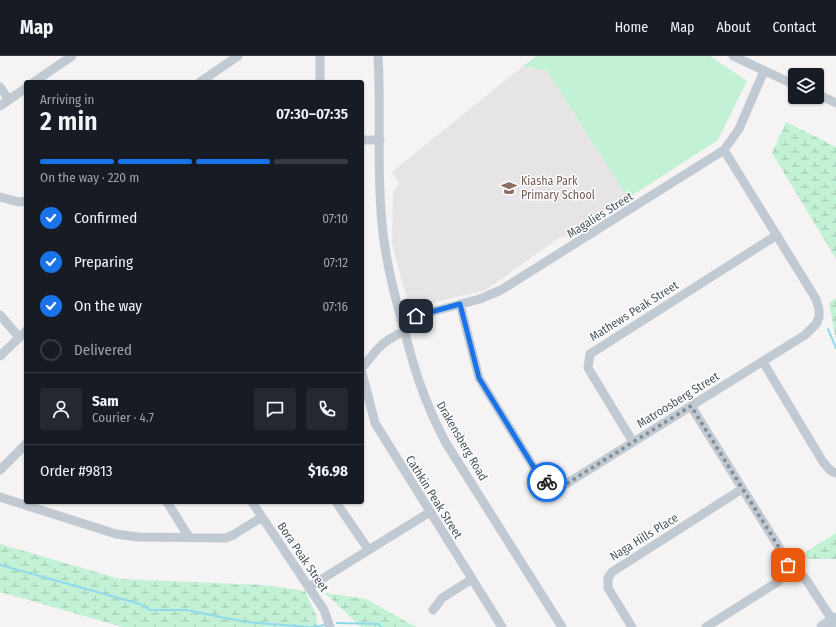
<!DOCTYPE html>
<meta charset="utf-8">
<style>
:root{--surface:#171b24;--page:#242831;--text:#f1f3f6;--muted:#9ea1a6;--line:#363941;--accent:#1a73e8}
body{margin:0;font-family:"Fira Sans Condensed",sans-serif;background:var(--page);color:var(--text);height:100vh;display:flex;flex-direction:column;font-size:15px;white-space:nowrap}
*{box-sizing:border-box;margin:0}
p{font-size:13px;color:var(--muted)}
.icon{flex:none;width:22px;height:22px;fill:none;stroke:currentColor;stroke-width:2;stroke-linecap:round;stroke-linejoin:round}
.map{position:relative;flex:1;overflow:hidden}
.panel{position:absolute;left:24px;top:24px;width:340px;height:424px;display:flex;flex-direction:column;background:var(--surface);border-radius:4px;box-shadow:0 1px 3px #0004}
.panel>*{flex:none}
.controls{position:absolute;left:788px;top:12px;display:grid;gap:8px}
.controls a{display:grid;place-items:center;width:36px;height:36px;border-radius:4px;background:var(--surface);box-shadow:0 1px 3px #0004;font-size:20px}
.pin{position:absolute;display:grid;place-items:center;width:34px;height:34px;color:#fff;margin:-17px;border-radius:8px;box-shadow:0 2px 6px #0006}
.courier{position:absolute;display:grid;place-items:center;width:40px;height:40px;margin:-20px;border:3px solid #1a73e8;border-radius:50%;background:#fff;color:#222;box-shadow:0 1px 5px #0007}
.summary em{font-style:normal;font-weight:600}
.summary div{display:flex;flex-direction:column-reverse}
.summary{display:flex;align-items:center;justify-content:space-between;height:68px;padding:0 16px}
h1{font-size:26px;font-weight:600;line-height:30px}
.bar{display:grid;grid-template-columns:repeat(4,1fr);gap:6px 4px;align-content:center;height:48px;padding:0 16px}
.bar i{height:5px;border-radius:3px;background:var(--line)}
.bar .current{background:var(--accent)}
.bar p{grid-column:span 4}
.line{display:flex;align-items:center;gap:10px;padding:0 16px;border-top:1px solid var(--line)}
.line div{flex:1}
.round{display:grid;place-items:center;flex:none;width:42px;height:42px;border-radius:4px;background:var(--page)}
ol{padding:0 16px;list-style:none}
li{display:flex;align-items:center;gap:12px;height:44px}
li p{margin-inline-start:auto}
li .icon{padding:4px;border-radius:50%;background:var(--accent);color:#fff;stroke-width:4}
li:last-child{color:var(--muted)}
li i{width:22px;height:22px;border:2px solid var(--line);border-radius:50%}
header{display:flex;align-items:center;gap:24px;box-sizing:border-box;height:56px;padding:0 20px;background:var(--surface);border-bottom:1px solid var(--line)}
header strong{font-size:19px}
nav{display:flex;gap:22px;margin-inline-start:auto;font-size:14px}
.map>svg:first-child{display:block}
</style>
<header>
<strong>Map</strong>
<nav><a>Home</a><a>Map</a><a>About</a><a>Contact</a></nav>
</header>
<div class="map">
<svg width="836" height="571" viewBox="0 0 836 571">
<defs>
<pattern id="wetland-marsh" width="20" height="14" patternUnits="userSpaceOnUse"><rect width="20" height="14" fill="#c3f1d5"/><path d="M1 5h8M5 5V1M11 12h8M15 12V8" fill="none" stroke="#a0c6b0"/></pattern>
</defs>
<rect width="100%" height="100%" fill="#f5f3f3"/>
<path fill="#e6e4e5" d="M523,10L547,15L628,142L579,175L557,183L486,234L414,251L408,247L392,188L393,136L399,128L392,116Z"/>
<path fill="#c3f1d5" d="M537,0H710L747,25L718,84L628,142L547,15L523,10Z"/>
<path fill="url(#wetland-marsh)" d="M786,66L836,91V203L772,97Z
M836,242V284L829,247Z
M836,477V503H795Z
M0,488L120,523L263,529L305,535L316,559L318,571H123L0,536Z
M325,537L366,543L416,571H361Z"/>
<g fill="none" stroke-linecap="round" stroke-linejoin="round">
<path stroke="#90daee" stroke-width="2" d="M828,273L836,292
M0,509L140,548L150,554H186L245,566L309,571
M337,567L379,568L381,571
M311,571L325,569"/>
<path stroke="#c1cad2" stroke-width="9" d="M320,0V26
M378,0C381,52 377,104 381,155C383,192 391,227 401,262C413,309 423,344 446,387L562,571
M733,0L795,29
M34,26L72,0
M200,26L238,0
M0,31L9,44
M817,38L836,47
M0,50L26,32
M362,84H380
M0,141L19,146L26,145
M460,248L479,322L541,423L556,428H566L805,279L816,268L819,261V253L816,243L724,94
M0,259L19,281
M401,264L480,243L501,234L724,94L739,73L764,15
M0,300L26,275
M763,306L823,406L831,415L836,417
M362,312C376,295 382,284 404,276
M362,317L375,367L502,571
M691,350L785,501C792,513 785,520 776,527L706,571
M633,386L588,312L590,298L777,179
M0,414L26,388
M0,441L116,478L138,481L226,482L233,479L262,461
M167,446L189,481
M252,446L324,554L330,571
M336,446L368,493
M788,513L800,517L805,522L833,565
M309,531L430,456
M433,554L442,542L472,523
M632,571L608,532V522L612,516L742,433"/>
<path stroke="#c1cbd6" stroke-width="13" d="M823,571L836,563"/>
</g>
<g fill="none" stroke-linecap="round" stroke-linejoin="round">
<path stroke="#868d94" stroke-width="4" stroke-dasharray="0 7.2" d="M547,426L556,428H566L691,350L785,501L788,509"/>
<path stroke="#1a73e8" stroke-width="5" d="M416,260L460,248L479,322L541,423L547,426"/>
</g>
<defs>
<symbol id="school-bare" viewBox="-9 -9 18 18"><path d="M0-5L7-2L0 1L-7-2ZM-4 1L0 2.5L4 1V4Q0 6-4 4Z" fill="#8d6e63" stroke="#fff" stroke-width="2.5" paint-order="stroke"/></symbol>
</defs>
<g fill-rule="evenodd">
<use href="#school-bare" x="498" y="121" width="22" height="22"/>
</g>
<g text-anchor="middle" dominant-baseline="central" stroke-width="3" stroke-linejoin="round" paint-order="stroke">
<g font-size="12" fill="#785e54" stroke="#fff" text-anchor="start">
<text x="521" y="125">Kiasha Park<tspan x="521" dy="14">Primary School</tspan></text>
</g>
<g font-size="12" fill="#4a5661" stroke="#fff">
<text transform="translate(600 159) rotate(-32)">Magalies Street</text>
<text transform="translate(634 255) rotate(-32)">Mathews Peak Street</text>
<text transform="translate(678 344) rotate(-32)">Matroosberg Street</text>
<text transform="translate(462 385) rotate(60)">Drakensberg Road</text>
<text transform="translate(434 441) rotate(58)">Cathkin Peak Street</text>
<text transform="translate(644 481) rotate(-32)">Naga Hills Place</text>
<text transform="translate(303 501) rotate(56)">Bora Peak Street</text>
</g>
</g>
</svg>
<div class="controls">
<a><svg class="icon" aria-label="layers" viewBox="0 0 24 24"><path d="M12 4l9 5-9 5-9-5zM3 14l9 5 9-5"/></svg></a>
</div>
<div class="pin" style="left:788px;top:509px;background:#ea580c"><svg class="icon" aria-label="bag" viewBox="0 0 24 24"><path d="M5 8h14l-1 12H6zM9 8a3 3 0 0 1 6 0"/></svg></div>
<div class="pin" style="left:416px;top:260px;background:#1f2937"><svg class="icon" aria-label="home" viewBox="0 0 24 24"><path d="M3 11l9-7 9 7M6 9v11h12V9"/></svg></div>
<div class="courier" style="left:547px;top:426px"><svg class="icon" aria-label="bike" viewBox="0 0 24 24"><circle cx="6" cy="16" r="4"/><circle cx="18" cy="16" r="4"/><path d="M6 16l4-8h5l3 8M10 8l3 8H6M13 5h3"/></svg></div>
<section class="panel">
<div class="summary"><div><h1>2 min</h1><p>Arriving in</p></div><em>07:30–07:35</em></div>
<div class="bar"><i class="current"></i><i class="current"></i><i class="current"></i><i></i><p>On the way · 220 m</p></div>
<ol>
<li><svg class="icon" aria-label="check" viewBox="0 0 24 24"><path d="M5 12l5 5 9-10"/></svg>Confirmed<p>07:10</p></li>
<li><svg class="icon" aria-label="check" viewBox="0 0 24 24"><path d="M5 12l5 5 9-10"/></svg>Preparing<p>07:12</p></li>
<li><svg class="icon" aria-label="check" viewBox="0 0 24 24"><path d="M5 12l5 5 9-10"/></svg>On the way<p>07:16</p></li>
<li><i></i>Delivered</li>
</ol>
<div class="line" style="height:72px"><a class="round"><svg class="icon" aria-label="person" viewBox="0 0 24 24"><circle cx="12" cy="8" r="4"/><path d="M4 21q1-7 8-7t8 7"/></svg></a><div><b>Sam</b><p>Courier · 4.7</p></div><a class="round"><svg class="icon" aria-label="chat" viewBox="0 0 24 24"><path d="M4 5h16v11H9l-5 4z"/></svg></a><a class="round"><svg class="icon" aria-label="phone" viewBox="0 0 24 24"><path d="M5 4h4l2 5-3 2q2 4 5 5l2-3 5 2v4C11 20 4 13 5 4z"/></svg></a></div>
<div class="line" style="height:52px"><div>Order #9813</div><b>$16.98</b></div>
</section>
</div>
